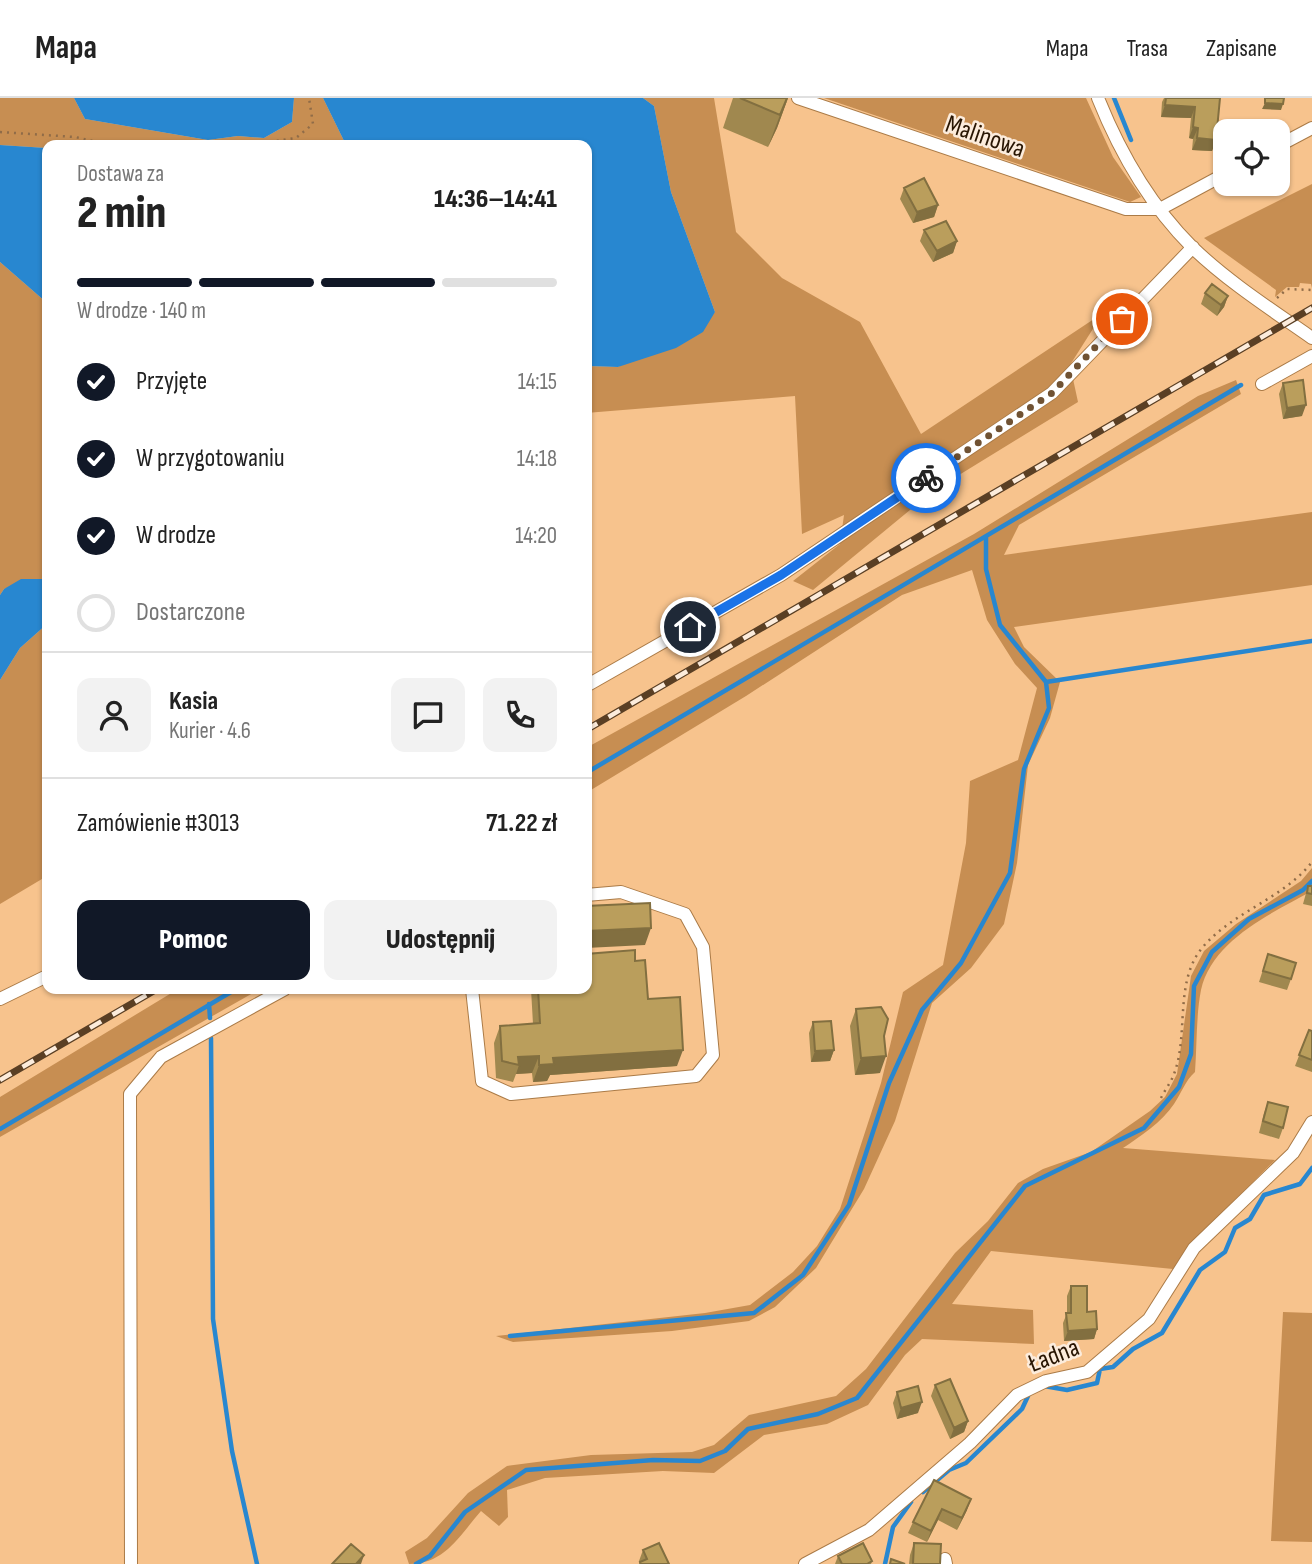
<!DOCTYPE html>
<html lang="pl">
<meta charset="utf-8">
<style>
:root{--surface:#fff;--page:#f2f2f2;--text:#222;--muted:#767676;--line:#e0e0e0;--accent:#111827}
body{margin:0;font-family:"Sofia Sans Condensed",sans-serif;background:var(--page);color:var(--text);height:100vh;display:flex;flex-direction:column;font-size:26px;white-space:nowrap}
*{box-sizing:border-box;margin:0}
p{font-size:23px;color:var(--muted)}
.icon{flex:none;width:38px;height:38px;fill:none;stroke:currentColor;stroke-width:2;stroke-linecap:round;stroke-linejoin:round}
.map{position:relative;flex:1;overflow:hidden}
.details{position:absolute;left:42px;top:42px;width:550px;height:854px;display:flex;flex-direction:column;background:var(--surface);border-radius:14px;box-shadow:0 2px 5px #0004}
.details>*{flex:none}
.fabs{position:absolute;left:1213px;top:21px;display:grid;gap:14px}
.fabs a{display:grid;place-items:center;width:77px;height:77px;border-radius:14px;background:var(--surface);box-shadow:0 2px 5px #0004;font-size:35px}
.pin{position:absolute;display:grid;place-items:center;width:60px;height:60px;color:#fff;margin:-30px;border:4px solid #fff;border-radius:50%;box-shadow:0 2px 7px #0007}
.courier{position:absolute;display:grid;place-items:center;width:70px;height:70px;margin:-35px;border:5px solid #1a73e8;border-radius:50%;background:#fff;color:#222;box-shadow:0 2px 9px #0007}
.overview em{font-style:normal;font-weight:800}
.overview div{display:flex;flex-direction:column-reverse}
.overview{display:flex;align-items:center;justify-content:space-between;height:119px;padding:0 35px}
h1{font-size:46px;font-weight:800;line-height:52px}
.bar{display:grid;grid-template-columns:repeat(4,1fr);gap:10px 7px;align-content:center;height:84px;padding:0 35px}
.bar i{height:9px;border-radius:5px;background:var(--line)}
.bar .on{background:var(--accent)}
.bar p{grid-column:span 4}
.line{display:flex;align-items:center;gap:18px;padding:0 35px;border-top:2px solid var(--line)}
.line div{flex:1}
.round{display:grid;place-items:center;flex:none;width:74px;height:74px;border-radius:14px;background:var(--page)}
ol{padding:0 35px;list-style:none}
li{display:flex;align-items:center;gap:21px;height:77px}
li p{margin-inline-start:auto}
li .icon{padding:7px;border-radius:50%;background:var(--accent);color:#fff;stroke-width:4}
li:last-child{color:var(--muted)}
li i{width:38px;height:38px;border:4px solid var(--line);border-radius:50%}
.action{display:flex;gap:14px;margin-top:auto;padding:14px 35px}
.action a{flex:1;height:80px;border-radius:14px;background:var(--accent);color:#fff;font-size:28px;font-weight:800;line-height:80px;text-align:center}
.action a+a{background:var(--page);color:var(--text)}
header{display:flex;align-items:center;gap:42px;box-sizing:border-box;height:98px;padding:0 35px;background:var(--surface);border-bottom:2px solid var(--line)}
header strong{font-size:33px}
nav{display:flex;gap:38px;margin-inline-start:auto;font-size:24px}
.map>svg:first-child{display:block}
</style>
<header>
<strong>Mapa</strong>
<nav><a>Mapa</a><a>Trasa</a><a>Zapisane</a></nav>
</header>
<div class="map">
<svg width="1312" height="1466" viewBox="0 0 1312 1466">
<rect width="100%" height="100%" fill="#f7c38d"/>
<path fill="#c78e52" d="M0,0H74L85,21L208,42L238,38L264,40L292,24L294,0H323L346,47H47V50L0,47Z
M643,0H714L736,134L782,180L860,224L921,336L1103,215L1070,267L1078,304L933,393L813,492L793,483L840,446L844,417L802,436L795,298L586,315V268L618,269L715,214L671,94L654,8Z
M824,0H1086L1113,59L1141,99L1130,104Z
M1312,86V190L1311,186L1300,185L1299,189H1287L1275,199L1276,192L1204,140Z
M0,164L47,205V489L42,481L4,491L0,497Z
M1236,282L1241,296L1019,427L1004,457L1312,414V487L1014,529L1024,549L1060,584L1050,620L1028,667L1017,765L1004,826L971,870L932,905L895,1023L864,1091L816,1170L775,1209L749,1223L672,1233L513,1244L496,1238L705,1215L750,1207L793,1174L817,1148L840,1111L881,985L903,894L943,867L966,745L970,683L1018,662L1037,590L1015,566L987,522L972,472L902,497L746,598L586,695V650L974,436L1198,298Z
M47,526V778L0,806V582L20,550Z
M1312,770V793C1272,815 1212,842 1201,892C1196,918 1197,947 1195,974C1185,983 1182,994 1174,1006C1162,1024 1141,1038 1123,1050L1275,1062L1190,1146L1173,1171L991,1153L952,1206L1033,1212L1034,1246L922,1241L905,1257L868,1307L827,1326L764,1337L714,1375L663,1373L545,1380L507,1392L508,1419L499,1428L481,1413C459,1438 445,1466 409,1466L405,1454L427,1440L468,1395L507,1368L591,1357L692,1354L714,1347L749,1317L836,1298L866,1271L955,1155L988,1123L1018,1085L1043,1071L1091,1054L1150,1013L1165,999L1177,976L1191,878L1204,853L1236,826L1301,783Z
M178,891H260L0,1039V999Z
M1283,1214L1312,1215V1444L1271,1443Z"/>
<path fill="#2887d0" d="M74,0H294L292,24L264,40L238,38L208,42L85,21Z
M323,0H643L654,8L671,94L715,214L703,234L676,250L618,269L586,268V47H346Z
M0,47L47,50V205L0,164Z
M21,481H42L47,489V526L20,550L0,582V497L4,491Z"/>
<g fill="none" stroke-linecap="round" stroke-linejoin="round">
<path stroke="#2887d0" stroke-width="4.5" d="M1114,0L1131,42
M1046,584L1312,543
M586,675L1241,287
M209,906L210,920
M211,940L213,1221L232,1353L257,1466
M0,1031L236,891
M510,1238L754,1215L803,1177L849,1107L889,985L922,912L961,865L1010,775L1024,671L1049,610L1046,584L1000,527L986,471V438
M1044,1288L1067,1292L1097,1285L1100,1271L1113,1269L1133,1251L1162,1235L1200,1172L1225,1154L1235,1130L1250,1121L1264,1097L1300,1086L1312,1070
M923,1394L949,1372L966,1365L1022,1311L1028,1298
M416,1466L430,1458L465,1414L526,1372L653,1362L700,1363L725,1353L748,1331L818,1316L857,1300L1025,1088L1144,1030L1179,989L1191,956L1194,888L1212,854L1249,821L1303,792L1312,783
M885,1466L893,1429L911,1404"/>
<defs>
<path id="minor" d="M798,0L1126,111H1160L1225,76
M1098,0C1120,55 1150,107 1192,149C1227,183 1272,212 1312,240
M1278,48L1312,30
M1262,286L1312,258
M586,588L781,477L1052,295L1193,149
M472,891L482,983L511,996L696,978L713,957L703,849L685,816L621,794L586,797
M0,901L47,878
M945,1461L946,1466
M131,1466L130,996L161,959L285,891
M805,1466L869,1432L970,1345L1017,1297L1046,1283L1087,1274L1149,1221L1194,1150L1293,1055L1312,1024"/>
</defs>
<use href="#minor" stroke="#ab7b47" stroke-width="14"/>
<path stroke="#906c48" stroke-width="2.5" stroke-dasharray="2 5" stroke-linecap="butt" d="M0,34L75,39L111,47
M249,47L296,40L313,26L309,0
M1277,200L1287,191L1312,192
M1161,1000C1165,992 1171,984 1174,976C1189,937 1174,884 1202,850C1232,814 1283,801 1312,764"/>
<use href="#minor" stroke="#fff" stroke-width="12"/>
<defs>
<path id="rail" d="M586,632L1312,210
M0,982L157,891"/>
</defs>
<use href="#rail" stroke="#5a3f24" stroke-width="7"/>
<use href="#rail" stroke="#fcecdc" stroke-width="4.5" stroke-dasharray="13" stroke-linecap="butt"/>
</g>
<path fill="#a0884f" d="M733,0H788L777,30L768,49L723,30Z
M1164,0H1220L1216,42L1212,53L1192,52L1193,41L1189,40L1191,20L1161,19L1162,4Z
M904,90L938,107L934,119L913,125L900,101Z
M924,132L957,143L953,155L933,164L920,143Z
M1205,195L1228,198L1224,209L1217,218L1201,206Z
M1283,285L1302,318L1283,321L1279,296Z
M47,785V800L44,794Z
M1308,788H1312V808L1303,806Z
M1268,856L1291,881L1287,892L1259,884Z
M635,863L648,901L677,968L550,977L547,983L533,984L532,975L516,976L513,984L496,980L494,945L500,928L533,926L531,891H586Z
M856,911L880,975L855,977L850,928Z
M813,924L834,952L830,963L811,964L809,935Z
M1309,932L1312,933V974L1295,968Z
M1268,1004L1283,1030L1279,1041L1259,1035L1264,1015Z
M1071,1188L1097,1231L1094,1241L1064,1243L1063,1225L1067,1215V1198Z
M935,1287L968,1323L964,1334L950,1341L931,1298Z
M897,1294L918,1315L897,1321L893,1305Z
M934,1382L967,1412L957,1432L938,1422L927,1444L908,1435L913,1424Z
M914,1445L940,1466H909L910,1457Z
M643,1452L669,1466H639V1463Z
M838,1458L872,1463L871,1466H835Z"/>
<path fill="#826f40" d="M788,0L777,30L768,49L780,17Z
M1265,5L1283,6L1281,12L1262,11Z
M1165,7L1195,9L1191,20L1161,19Z
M1193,29L1198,30L1193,41L1189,40Z
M1197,40L1216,42L1212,53L1192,52Z
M938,107L934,119L913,125L917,114Z
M957,143L953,155L933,164L937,153Z
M1228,198L1224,209L1217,218L1221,207Z
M1306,307L1302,318L1283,321L1287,310Z
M651,830L645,847L586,850V833Z
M683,952L677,968L550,977L547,983L533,984L539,967L553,960Z
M834,952L830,963L811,964L815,953Z
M539,958L532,975L516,976L519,967L518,959Z
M886,958L880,975L855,977L861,960Z
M1097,1231L1094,1241L1064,1243L1068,1233Z
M922,1304L918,1315L897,1321L901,1310Z
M968,1323L964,1334L950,1341L954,1330Z
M971,1401L967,1412L957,1432L962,1420Z
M942,1411L938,1422L927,1444L931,1433Z
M364,1457L361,1466H356Z"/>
<path fill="#ba9e5c" stroke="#826f40" stroke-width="2" d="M740,0H787L780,17Z
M1166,0H1220L1216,42L1197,40L1198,30L1193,29L1195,9L1165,7Z
M1265,0H1284L1283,6L1265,5Z
M924,80L938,107L917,114L904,90Z
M946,123L957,143L937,153L924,132Z
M1212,186L1228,198L1221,207L1205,195Z
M1303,282L1306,307L1287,310L1283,285Z
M1308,788H1312V796L1307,795Z
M650,805L651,830L586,833V808Z
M635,852V863L645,862L648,901L680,899L683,952L553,960L554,966L539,967V958L518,959L519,967L502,963L500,928L540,925L538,891H586V856Z
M1268,856L1296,865L1291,881L1263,873Z
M881,909L888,921L884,938L886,958L861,960L856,911Z
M831,923L834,952L815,953L813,924Z
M1309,932L1312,933V962L1299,957Z
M1268,1004L1288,1009L1283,1030L1263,1023Z
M1071,1188H1087V1214L1096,1213L1097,1231L1068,1233L1066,1215H1071Z
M950,1281L968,1323L954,1330L935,1287Z
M918,1288L922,1304L901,1310L897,1294Z
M934,1382L971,1401L962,1420L942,1411L931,1433L913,1424Z
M659,1445L669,1466H641L640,1464L647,1461L643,1452Z
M863,1445L872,1463L867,1466H842L838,1458Z
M914,1445L941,1446L940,1466H913Z
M351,1446L364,1457L356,1466H332Z
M891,1461L905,1466H890Z"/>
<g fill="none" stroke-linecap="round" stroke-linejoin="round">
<path stroke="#705233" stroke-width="7" stroke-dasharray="0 12.6" d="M926,380L1052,295L1122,221"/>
<path stroke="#1a73e8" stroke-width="9" d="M690,529L781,477L926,380"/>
</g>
<g text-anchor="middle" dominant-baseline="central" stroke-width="5" stroke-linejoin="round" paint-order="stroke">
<g font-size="26" fill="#281502" stroke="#fcecdc">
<text transform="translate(985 39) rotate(19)">Malinowa</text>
<text transform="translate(1054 1258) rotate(-21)">Ładna</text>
</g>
</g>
</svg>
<div class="fabs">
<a><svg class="icon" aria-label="locate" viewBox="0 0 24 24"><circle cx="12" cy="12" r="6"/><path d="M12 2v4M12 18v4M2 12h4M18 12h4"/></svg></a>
</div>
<div class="pin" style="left:1122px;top:221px;background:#ea580c"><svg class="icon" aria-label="bag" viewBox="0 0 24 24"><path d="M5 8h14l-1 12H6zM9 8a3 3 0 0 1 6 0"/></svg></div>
<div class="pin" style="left:690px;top:529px;background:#1f2937"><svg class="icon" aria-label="home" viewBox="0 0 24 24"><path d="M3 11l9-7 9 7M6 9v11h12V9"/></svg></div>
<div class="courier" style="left:926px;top:380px"><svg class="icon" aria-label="bike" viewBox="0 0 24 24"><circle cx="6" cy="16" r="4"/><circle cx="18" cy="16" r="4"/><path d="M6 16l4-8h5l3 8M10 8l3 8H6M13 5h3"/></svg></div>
<section class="details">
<div class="overview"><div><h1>2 min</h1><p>Dostawa za</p></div><em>14:36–14:41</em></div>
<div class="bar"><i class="on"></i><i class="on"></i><i class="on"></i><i></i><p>W drodze · 140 m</p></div>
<ol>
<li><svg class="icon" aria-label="check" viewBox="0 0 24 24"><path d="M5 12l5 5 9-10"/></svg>Przyjęte<p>14:15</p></li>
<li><svg class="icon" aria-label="check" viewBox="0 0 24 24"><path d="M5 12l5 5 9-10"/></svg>W przygotowaniu<p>14:18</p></li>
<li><svg class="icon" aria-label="check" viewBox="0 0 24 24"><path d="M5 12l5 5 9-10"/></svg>W drodze<p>14:20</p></li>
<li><i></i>Dostarczone</li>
</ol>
<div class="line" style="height:126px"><a class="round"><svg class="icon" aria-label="person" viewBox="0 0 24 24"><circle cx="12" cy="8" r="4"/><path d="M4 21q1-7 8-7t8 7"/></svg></a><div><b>Kasia</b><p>Kurier · 4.6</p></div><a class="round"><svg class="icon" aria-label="chat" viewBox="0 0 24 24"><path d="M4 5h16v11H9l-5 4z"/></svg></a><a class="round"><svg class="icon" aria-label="phone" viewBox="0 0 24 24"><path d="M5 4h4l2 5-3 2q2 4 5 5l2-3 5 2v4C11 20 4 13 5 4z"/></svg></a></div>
<div class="line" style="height:91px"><div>Zamówienie #3013</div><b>71.22 zł</b></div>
<div class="action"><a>Pomoc</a><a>Udostępnij</a></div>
</section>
</div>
